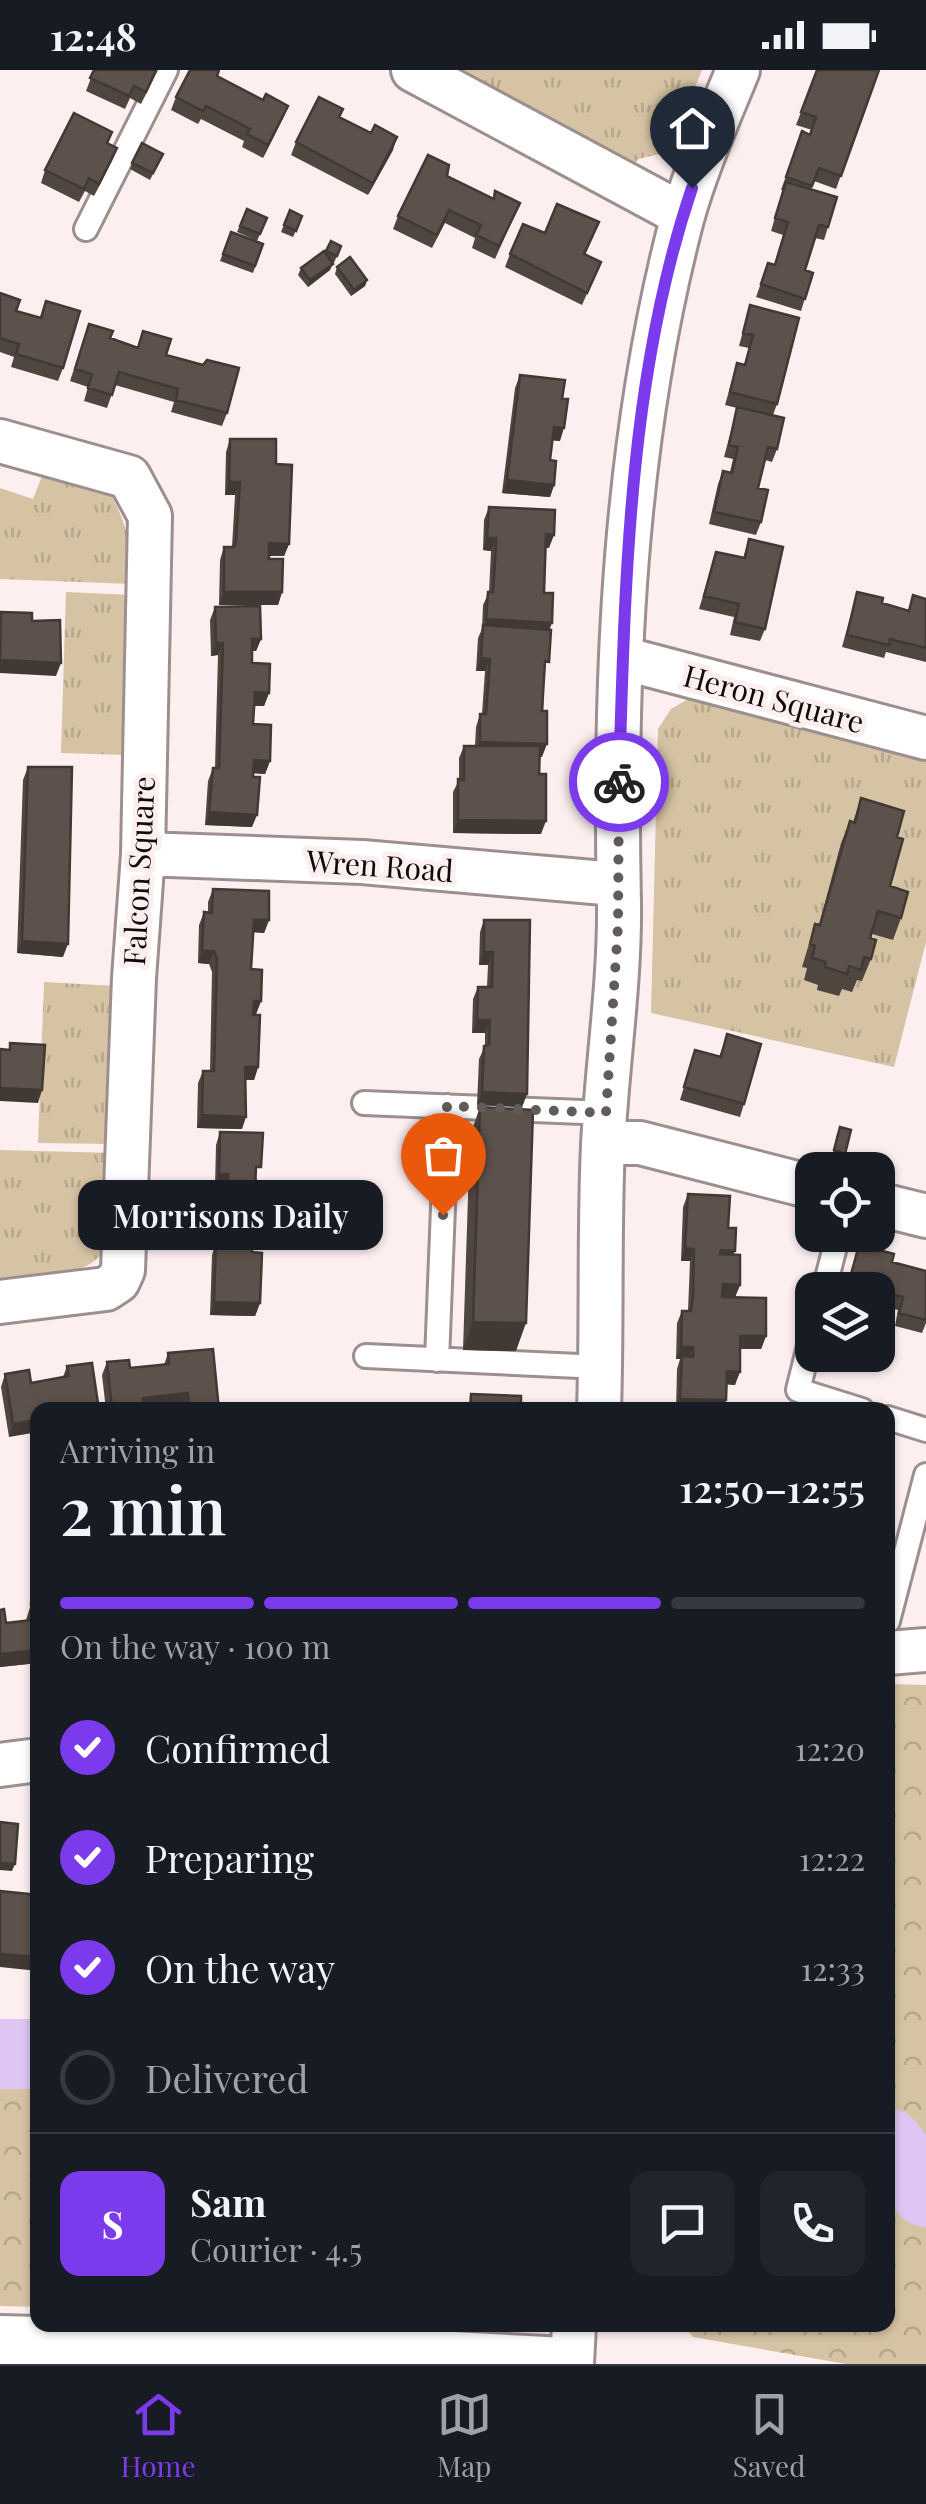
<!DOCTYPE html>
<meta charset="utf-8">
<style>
:root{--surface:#171b24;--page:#20242c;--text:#f1f3f6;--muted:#9ea1a6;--line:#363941;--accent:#7c3aed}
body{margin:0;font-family:"Playfair Display",serif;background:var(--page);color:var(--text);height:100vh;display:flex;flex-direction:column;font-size:38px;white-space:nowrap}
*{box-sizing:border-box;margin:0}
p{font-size:32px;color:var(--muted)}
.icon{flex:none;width:55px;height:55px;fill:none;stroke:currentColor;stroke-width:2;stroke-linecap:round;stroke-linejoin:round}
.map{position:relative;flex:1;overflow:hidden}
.panel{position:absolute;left:30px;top:1332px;width:865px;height:930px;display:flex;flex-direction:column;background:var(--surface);border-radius:20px;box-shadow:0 2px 8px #0004}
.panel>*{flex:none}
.buttons{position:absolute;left:795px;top:1082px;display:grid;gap:20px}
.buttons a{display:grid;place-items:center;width:100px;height:100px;border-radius:20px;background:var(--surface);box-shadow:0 2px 8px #0004;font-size:50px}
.pin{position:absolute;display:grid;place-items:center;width:85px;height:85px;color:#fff;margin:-102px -42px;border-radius:50% 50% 50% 0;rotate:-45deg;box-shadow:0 0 10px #0007}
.pin .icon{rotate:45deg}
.courier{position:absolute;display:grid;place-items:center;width:100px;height:100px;margin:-50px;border:8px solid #7c3aed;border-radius:50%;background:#fff;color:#222;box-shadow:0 2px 12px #0007}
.bubble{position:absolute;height:70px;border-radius:20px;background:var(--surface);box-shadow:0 2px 8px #0004;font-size:32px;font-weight:600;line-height:70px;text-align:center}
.summary em{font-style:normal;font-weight:600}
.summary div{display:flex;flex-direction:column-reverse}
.summary{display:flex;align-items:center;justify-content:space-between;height:170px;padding:0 30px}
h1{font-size:65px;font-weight:600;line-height:75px}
.bar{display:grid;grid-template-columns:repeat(4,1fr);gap:15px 10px;align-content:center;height:120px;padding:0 30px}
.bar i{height:12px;border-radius:8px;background:var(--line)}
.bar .selected{background:var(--accent)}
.bar p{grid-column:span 4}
.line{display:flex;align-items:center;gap:25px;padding:0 30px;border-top:2px solid var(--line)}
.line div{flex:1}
.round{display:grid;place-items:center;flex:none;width:105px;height:105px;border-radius:20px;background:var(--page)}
ol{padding:0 30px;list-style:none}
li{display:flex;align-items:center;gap:30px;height:110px}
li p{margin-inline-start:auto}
li .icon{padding:10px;border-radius:50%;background:var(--accent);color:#fff;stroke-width:4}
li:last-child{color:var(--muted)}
li i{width:55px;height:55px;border:5px solid var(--line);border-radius:50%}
.status{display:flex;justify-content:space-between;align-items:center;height:70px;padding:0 50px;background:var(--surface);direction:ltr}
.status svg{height:28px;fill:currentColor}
.menu{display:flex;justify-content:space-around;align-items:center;height:140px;border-top:2px solid var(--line);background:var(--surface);font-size:28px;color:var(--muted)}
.menu a{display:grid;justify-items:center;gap:5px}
.menu .selected{color:var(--accent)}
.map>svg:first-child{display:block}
</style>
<div class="status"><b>12:48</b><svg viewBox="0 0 49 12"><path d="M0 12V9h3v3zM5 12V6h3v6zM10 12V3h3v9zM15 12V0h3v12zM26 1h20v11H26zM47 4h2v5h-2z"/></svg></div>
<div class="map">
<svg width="926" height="2294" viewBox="0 0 926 2294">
<defs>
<pattern id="grass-tufts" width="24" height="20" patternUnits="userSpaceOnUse" patternTransform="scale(2.5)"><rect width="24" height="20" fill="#d6c3a3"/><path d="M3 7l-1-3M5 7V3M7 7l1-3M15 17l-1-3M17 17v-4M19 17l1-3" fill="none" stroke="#b7a68b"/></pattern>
<pattern id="park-crowns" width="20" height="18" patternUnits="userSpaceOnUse" patternTransform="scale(2.5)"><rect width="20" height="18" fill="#d6c3a3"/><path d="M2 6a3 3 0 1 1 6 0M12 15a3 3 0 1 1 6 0" fill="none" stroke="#b7a68b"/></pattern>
</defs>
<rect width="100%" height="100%" fill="#fdeff0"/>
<path fill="url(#grass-tufts)" d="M445,0H702L669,82L638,89L634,95Z
M44,401L110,422C126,453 134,479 131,514L0,509V418L33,429Z
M66,522L131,525L127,685L61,683Z
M695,625L926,686V872L894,997L651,943L658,659L671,639Z
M44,912L117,916L113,1074L38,1073Z
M0,1080L114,1083C112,1102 111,1171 102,1183C86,1207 27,1210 0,1215Z"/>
<path fill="url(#park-crowns)" d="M888,1614L926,1615V2294H846L693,2267L684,2255H888Z
M37,2001V2237L0,2236V2002Z"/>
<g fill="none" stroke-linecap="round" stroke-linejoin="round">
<path stroke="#dec6f4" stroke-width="70" d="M0,1984H38
M888,2073L926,2122"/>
<defs>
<path id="service" d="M86,159L166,0
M364,1033L607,1043
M824,1220L838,1165
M812,1264L798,1320L862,1340
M366,1286L601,1297
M437,1290L447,1036
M888,1348L926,1360
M888,1551L926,1405"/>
<path id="minor" d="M413,0L683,145
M0,371L129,407L150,446L143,784L134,908L123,1200L118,1211L106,1219L0,1232
M622,588L926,668
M143,784L362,792L616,814
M603,1073H640L812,1117
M878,1134L926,1146
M599,1340C602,1252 599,1163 603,1075C607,995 620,913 619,833C614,606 624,370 682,149C696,98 718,49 738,0
M888,1583L926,1580
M0,1695L38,1690
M572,2294L574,2255"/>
<path id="tertiary" d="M0,2272L304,2280L565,2294"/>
</defs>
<use href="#service" stroke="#9e8f8f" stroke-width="28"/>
<use href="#minor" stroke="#9e8f8f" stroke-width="48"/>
<use href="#tertiary" stroke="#9e8f8f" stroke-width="58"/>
<use href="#service" stroke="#fff" stroke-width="22"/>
<use href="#minor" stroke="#fff" stroke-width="42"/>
<use href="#tertiary" stroke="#fff" stroke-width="52"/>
</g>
<path fill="#504640" d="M94,0H158L141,34L130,28L125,39L86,21Z
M879,0L836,119L814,111L811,120L828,157L824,170L815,168L805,200L813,203L801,241L756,227L768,193L774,195L783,165L771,161L783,120H781L802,61L810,64L812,60L796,55L801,42Z
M217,6L263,30L288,36L283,48L263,88L242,77L244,71L201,49L198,54L171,40L176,27Z
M343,39L340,47L371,63L393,80L368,125L291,85L296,72Z
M112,62L108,74L117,78L94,126L85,121L79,132L41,113L45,100Z
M160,90L150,110L130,99L132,93Z
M447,106L493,128L495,121L520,133L495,189L472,178L475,168L445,153L432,178L393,159L398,146Z
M247,139L267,148L257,171L237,162Z
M290,140L302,146L293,167L281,162Z
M231,162L263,174L253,203L220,191Z
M545,163L594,165L585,185L601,192L582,235L505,197L510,184Z
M331,171L341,176L334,193L331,191L330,200L308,217L298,205L301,198L325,184Z
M337,197L367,210L365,216L351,226L335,204Z
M0,223L16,241L40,248L46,231L63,298L58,311L11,297L14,287L0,282Z
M750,235L777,334L773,345L777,379L772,392L765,390L758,418L761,452L756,465L709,454L718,414L723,401L730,402L733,389L724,387L737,338L725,335L737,293L744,295L749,278L739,276Z
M89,254L110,268L137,278L143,261L227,343L222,356L171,342L174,332L115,315L107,338L84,331L88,317L70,311Z
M520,305L560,371L552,370L550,390L554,415L550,427L502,423L515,318Z
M230,369L276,394L289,474L284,486H269L282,522L278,535H219L220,490L224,477H232L235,425H225L226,382Z
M489,437L549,478L546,477L544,523L549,559L544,605L542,687H540L541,764L453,763V722L459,710V688L464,676H475L476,657L480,644H482L485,601H476L478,568L482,559L483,535L489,522L491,481L483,480L484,450Z
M749,469L765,559L760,571L730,565L734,547L699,539L716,482L743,488Z
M857,522L882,533L908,541L913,525L926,529V592L886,582L884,588L842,577Z
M215,537L261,569L256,581H252V593L269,623L264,636H254L253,654L270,691L265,704L253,703L252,757L205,755L208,711L213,698H215L218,585L211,586L210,550Z
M28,697L63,887L17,883L23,710Z
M861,728L897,767L890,816L901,848L893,870L872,864L871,889L862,911L857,910L852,922L842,919L839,926L817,920L818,915L804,910L807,898L802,897L815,854L819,855L841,773L850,751L853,752Z
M213,819L269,850L264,863L253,862L251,899L261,931L256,944H253L258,997L254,1010H246L242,1059L197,1058L198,1013L203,1001H210L212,902L209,894L198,893L199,855L204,842H208V832Z
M484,850L527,1024L522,1037L477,1035L479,989L485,976V963H472L473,929L478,917H487L488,895H479L480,862Z
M727,964L744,1034L740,1047L680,1030L695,980L719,987Z
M480,1037L516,1281L463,1280L470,1065Z
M220,1062L257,1109L255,1119L266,1165L261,1178H252L260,1233L255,1246L210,1245L212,1185L216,1172L224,1173V1117H215L216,1075Z
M837,1064L845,1084L843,1090L832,1087Z
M688,1124L728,1158L740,1215L735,1227L766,1266L761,1279H740L735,1315L726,1314V1330L722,1340H676L677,1299L680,1289H676L677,1253L682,1241H688L690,1191H681L683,1137Z
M859,1175L892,1192L926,1201V1253L922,1263L895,1256L898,1240L878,1236V1220H845Z
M168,1283L219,1340H183V1336L143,1340H106L102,1305L107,1292L130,1298L164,1295Z
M92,1293L9,1367L1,1317L5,1304L31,1313L63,1307L67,1296Z
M31,1534H38V1593L0,1597V1540L6,1553L26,1550Z"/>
<path fill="#413934" d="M288,36L283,48L263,88L268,75Z
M397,67L393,80L368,125L373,113Z
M117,78L112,91L94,126L99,114Z
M333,194L330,200L308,217L310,210Z
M367,210L365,216L351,226L354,220Z
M554,357L564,358L560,371L549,370Z
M507,410L554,415L550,427L502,423Z
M229,412H240L235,425H225Z
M546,464L554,465L549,478L541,477Z
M487,468H496L491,481L483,480Z
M269,473L289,474L284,486H265Z
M224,522H282L278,535H219Z
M486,549L552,553L547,566L483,559Z
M252,569H261L256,581H247Z
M216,573H223L218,585L211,586Z
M481,588L490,589L485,601H476Z
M0,590L61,593L56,606L0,603Z
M255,622L269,623L264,636L250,635Z
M480,672L547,674L542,687L475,685Z
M254,690L270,691L265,704L249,703Z
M209,742L257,745L252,757L205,755Z
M458,750L546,751L541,764L453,763Z
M254,850H269L264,863L249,862Z
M22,871L68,874L63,887L17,883Z
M202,881H214L209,894L198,893Z
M484,882H493L488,895H479Z
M254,931H261L256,944L249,943Z
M477,950H490L485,963H472Z
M245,997H258L254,1010L241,1009Z
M0,1018L42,1020L38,1033L0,1031Z
M482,1022L527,1024L522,1037L477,1035Z
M202,1045L246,1047L242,1059L197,1058Z
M219,1104H228L224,1117H215Z
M252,1165H266L261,1178H247Z
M685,1178L694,1179L690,1191H681Z
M721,1180L735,1181L730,1193H716Z
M723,1214L740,1215L735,1227H718Z
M214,1232L260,1233L255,1246L210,1245Z
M473,1252L526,1253L516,1281L463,1280Z
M740,1266H766L761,1279H736Z
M681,1277H693L688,1290L682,1286L680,1289H676Z
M727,1301L740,1302L735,1315L722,1314Z
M188,1323L183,1336L143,1340H111L143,1328Z
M680,1329L726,1330L722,1340H676Z
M38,1350V1362L9,1367L13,1354Z
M38,1580V1593L0,1597V1584Z
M0,1793L15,1794L12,1801L0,1800Z
M0,1884L38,1887V1901L0,1897Z"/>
<path fill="#5d514b" stroke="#413934" stroke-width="2.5" d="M94,0H156L146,22L134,16L129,26L90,8Z
M190,0H219L217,6L263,30L266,24L288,36L268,75L247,64L250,59L206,36L203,41L176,27Z
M817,0H879L841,106L819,98L812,116L786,107L802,61L810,65L816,47L801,42Z
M319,27L343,39L339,47L371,63L375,55L397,67L373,113L296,72Z
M74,43L112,62L107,73L117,78L99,114L89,108L84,119L45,100Z
M142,73L163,84L153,103L132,93Z
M428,85L449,95L447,106L494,129L495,121L520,133L499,176L476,165L481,155L449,140L437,165L398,146Z
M786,112L837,127L828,157L819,155L805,200L813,203L805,229L761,214L768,193L775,195L788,152L775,148Z
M557,134L599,152L584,184L601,192L587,223L510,184L523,154L545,163Z
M247,139L267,148L260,164L240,156Z
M290,140L302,146L296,161L284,155Z
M231,162L263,174L255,196L223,184Z
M331,171L341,176L337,186L326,181Z
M324,181L333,194L310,210L301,198Z
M350,187L367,210L354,220L337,197Z
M0,223L20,230L16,241L41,248L46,231L80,241L63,298L16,284L19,274L0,268Z
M750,235L799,248L777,334L730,322L737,293L745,295L753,265L743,263Z
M89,254L113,261L110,268L138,278L143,261L171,269L166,285L203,295L207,290L239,298L227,343L176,330L178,319L119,302L112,325L88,318L92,304L75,299Z
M520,305L565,310L562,329H568L564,358L554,357L550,390L556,391L554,415L507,410Z
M737,337L784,348L777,379L768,377L758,418L768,420L761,452L714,442L723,401L732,403L738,377L729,375Z
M230,369H276V394L292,395L289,474L269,473V489H283L282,522H224V477H234L236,471L240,412H229Z
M489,437L555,440L554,465L546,464L544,523H553L552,553L486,549L488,522H493L496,475V468H487Z
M749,469L783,477L765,559L735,552L739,534L704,526L716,482L745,488Z
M857,522L883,528L882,533L909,541L913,525L926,529V578L890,569L889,575L847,565Z
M260,536L261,569H252V593L270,594L269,623L255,622L253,654L271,655L270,691L254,690L253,707H260L257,745L209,742L213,698H219L223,573H216L215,537Z
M1,542L32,543V551L60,550L61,593L0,590Z
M483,555L551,560L549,592L545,591L542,641H547V674L480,672V644H486L490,589L481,588Z
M464,676H540L539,704H546V751L458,750V709L464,710Z
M28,697H72L68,874L22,871Z
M861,728L904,741L897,767L903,769L890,816L908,822L901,848L878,841L870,868L876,870L871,889L864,887L861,900L849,896L847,904L825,897L826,892L812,888L815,876L810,874L815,854L820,855L850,751L855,753Z
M213,819L269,821V850H254L251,899L262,900L261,931H254L253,945H260L258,997H245L246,1047L202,1045L203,1001H214L217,889L214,881H202L204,842L212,843Z
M484,850H530L527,1024L482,1022L484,976L489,975L490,950H477L478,917H492L493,882H484Z
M727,964L761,974L744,1034L684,1017L695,980L721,987Z
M10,973L45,975L42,1020L0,1018V979L10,980Z
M480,1037L533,1040L526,1253L473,1252Z
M840,1057L851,1060L845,1084L834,1080Z
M220,1062L263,1063L261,1097H256L255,1119H270V1149H266V1165H252V1182L262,1183L260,1233L214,1232L216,1172L229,1173L228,1104H219Z
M688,1124L730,1126L728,1158H736L735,1181L721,1180L720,1184L740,1185V1215L723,1214L722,1227L766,1228V1266H740V1302L727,1301L726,1330L680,1329L682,1286L693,1287V1277H681L682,1241H691L693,1227L694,1179L685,1178Z
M859,1175L894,1184L892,1192L926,1201V1250L899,1243L903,1227L882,1222L880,1228L878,1227V1220L847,1219Z
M213,1279L219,1340H189L188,1323L143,1328L144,1336L112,1339L107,1292L129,1290L130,1298L160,1295L169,1294L168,1283Z
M92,1293L99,1340H38V1350L13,1354L5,1304L29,1300L31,1313L69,1306L67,1296Z
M471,1324L521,1326V1340H470Z
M888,1429H893L888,1494Z
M31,1534H38V1580L0,1584V1540L4,1539L6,1553L32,1550Z
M0,1752L18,1754L15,1794L0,1793Z
M0,1821L38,1825V1887L0,1884Z"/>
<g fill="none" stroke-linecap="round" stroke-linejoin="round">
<path stroke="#635b5b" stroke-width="10" stroke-dasharray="0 18" d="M443,1145L447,1036L606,1043L618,856L619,712"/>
<path stroke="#7c3aed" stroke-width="12" d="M619,712C625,514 628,307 692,118"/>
</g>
<g text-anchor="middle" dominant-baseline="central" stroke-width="10" stroke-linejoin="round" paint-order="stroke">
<g font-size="30" fill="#100b0b" stroke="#fdeff0">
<text transform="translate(774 628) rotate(15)">Heron Square</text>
<text transform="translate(380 795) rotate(4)">Wren Road</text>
<text transform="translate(138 801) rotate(-87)">Falcon Square</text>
</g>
</g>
</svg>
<div class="buttons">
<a><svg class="icon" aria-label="locate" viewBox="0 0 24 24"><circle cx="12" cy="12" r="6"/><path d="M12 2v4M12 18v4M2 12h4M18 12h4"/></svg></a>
<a><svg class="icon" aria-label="layers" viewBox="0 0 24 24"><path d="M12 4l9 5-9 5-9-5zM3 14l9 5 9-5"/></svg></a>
</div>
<div class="pin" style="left:443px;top:1145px;background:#ea580c"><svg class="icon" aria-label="bag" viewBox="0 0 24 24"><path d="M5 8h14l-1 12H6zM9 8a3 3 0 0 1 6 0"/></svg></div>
<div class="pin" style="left:692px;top:118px;background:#1f2937"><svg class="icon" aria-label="home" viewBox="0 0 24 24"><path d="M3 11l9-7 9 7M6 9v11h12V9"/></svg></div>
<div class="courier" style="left:619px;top:712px"><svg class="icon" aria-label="bike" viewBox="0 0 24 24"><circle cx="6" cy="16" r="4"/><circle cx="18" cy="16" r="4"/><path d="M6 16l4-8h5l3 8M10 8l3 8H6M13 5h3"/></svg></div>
<div class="bubble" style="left:78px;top:1110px;width:305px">Morrisons Daily</div>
<section class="panel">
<div class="summary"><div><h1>2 min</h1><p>Arriving in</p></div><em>12:50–12:55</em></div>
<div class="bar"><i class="selected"></i><i class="selected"></i><i class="selected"></i><i></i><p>On the way · 100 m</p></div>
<ol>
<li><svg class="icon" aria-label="check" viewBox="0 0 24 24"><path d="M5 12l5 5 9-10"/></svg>Confirmed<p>12:20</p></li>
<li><svg class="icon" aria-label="check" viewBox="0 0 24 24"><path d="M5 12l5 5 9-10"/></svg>Preparing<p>12:22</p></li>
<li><svg class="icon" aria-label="check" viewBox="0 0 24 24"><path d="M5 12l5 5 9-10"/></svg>On the way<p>12:33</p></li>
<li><i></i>Delivered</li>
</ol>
<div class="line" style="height:180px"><b class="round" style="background:var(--accent);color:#fff">S</b><div><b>Sam</b><p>Courier · 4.5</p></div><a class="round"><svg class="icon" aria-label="chat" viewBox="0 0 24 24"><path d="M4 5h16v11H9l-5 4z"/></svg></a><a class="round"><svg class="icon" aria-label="phone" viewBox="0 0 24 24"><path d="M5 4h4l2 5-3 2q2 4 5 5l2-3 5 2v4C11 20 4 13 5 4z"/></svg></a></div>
</section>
</div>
<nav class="menu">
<a class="selected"><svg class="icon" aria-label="home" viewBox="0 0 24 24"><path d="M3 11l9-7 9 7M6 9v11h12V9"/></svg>Home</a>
<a><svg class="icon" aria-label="map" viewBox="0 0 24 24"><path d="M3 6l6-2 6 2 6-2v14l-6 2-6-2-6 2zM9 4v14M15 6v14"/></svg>Map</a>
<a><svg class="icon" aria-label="saved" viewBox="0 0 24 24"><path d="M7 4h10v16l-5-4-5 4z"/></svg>Saved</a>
</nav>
